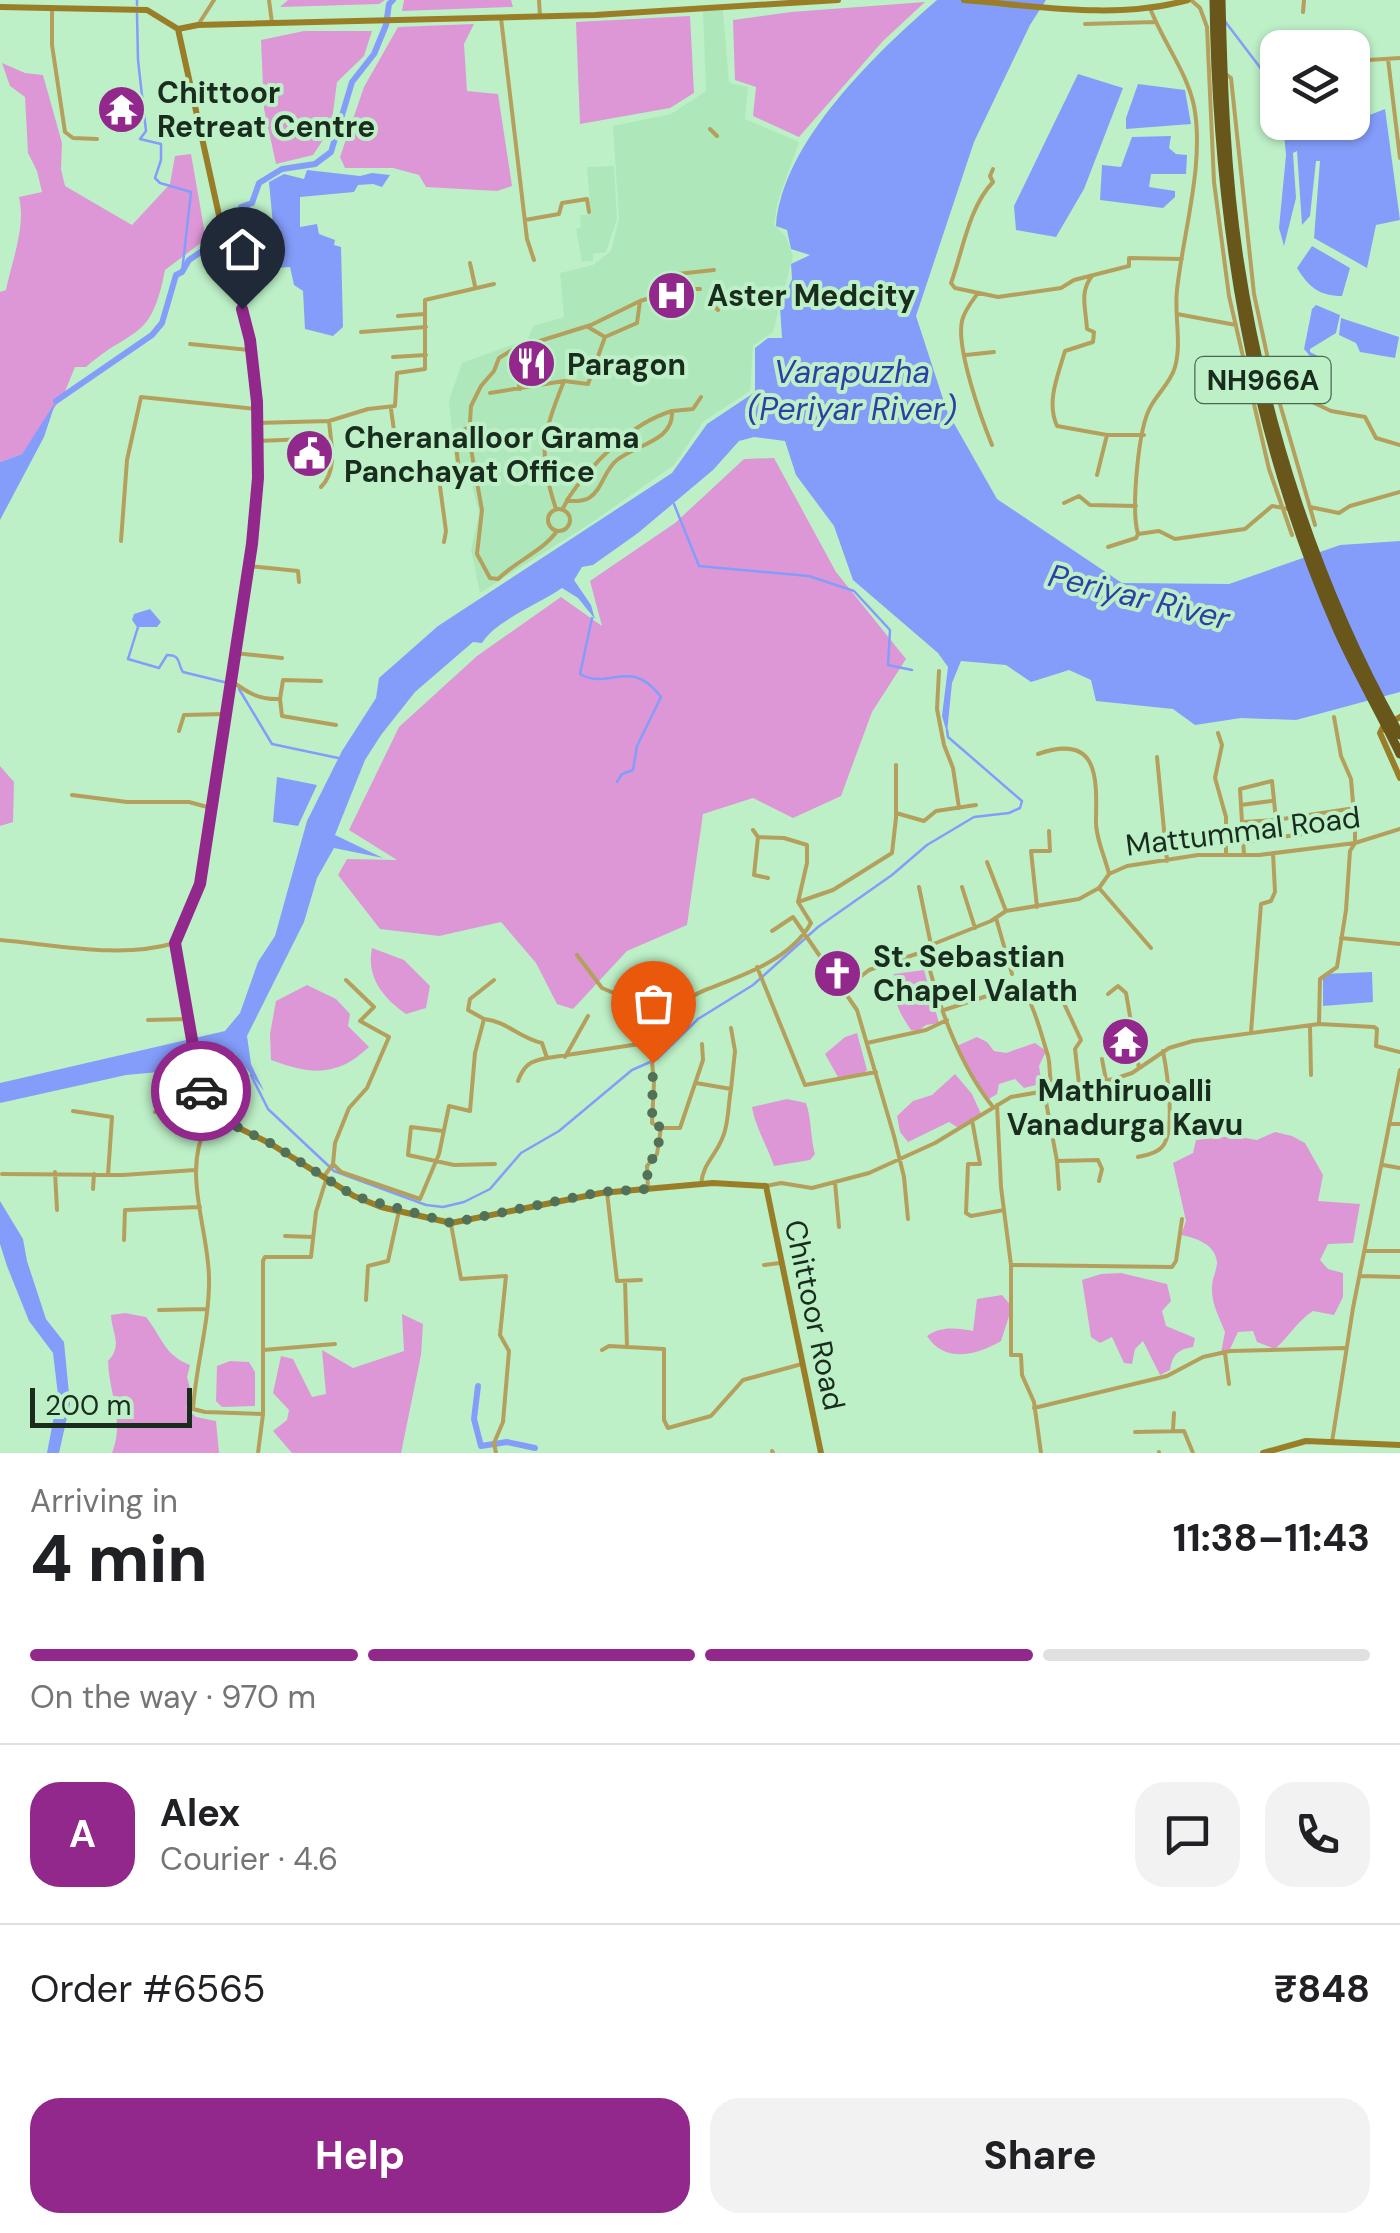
<!DOCTYPE html>
<meta charset="utf-8">
<style>
:root{--surface:#fff;--page:#f2f2f2;--text:#202124;--muted:#757577;--line:#e0e0e0;--accent:#92288b}
body{margin:0;font-family:"DM Sans",sans-serif;background:var(--page);color:var(--text);height:100vh;display:flex;flex-direction:column;font-size:38px;white-space:nowrap}
*{box-sizing:border-box;margin:0}
p{font-size:32px;color:var(--muted)}
.icon{flex:none;width:55px;height:55px;fill:none;stroke:currentColor;stroke-width:2;stroke-linecap:round;stroke-linejoin:round}
.map{position:relative;height:1453px;overflow:hidden}
.details{display:flex;flex-direction:column;background:var(--surface);flex:1}
.details>*{flex:none}
.fabs{position:absolute;left:1260px;top:30px;display:grid;gap:20px}
.fabs a{display:grid;place-items:center;width:110px;height:110px;border-radius:20px;background:var(--surface);box-shadow:0 2px 8px #0004;font-size:50px}
.scale{position:absolute;left:30px;bottom:25px;width:162px;box-sizing:border-box;padding-left:10px;border:5px solid #192c1d;border-top:0;font-size:28px;line-height:35px;white-space:nowrap;color:#192c1d;-webkit-text-stroke:8px #bdf0c7;paint-order:stroke}
.pin{position:absolute;display:grid;place-items:center;width:85px;height:85px;color:#fff;margin:-102px -42px;border-radius:50% 50% 50% 0;rotate:-45deg;box-shadow:0 0 10px #0007}
.pin .icon{rotate:45deg}
.courier{position:absolute;display:grid;place-items:center;width:100px;height:100px;margin:-50px;border:8px solid #92288b;border-radius:50%;background:#fff;color:#222;box-shadow:0 2px 12px #0007}
.head em{font-style:normal;font-weight:800}
.head div{display:flex;flex-direction:column-reverse}
.head{display:flex;align-items:center;justify-content:space-between;height:170px;padding:0 30px}
h1{font-size:65px;font-weight:800;line-height:75px}
.bar{display:grid;grid-template-columns:repeat(4,1fr);gap:15px 10px;align-content:center;height:120px;padding:0 30px}
.bar i{height:12px;border-radius:8px;background:var(--line)}
.bar .selected{background:var(--accent)}
.bar p{grid-column:span 4}
.line{display:flex;align-items:center;gap:25px;padding:0 30px;border-top:2px solid var(--line)}
.line div{flex:1}
.round{display:grid;place-items:center;flex:none;width:105px;height:105px;border-radius:30px;background:var(--page)}
.cta{display:flex;gap:20px;margin-top:auto;padding:20px 30px}
.cta a{flex:1;height:115px;border-radius:30px;background:var(--accent);color:#fff;font-size:40px;font-weight:800;line-height:115px;text-align:center}
.cta a+a{background:var(--page);color:var(--text)}
.map>svg:first-child{display:block}
</style>
<div class="map">
<svg width="1400" height="1453" viewBox="0 0 1400 1453">
<rect width="100%" height="100%" fill="#bdf0c7"/>
<path fill="#aee8ba" d="M723,10L729,83L748,87L745,119L799,142L778,201L774,224L786,237L793,256L773,332L753,346L750,391L704,421L674,465L591,523L480,593L471,550L479,514L469,472H456L449,400L462,363L528,339L533,326L564,317L560,273L593,265L611,251L619,219L613,126L671,114L706,91L703,11Z
M614,166L617,219L606,252L593,254V261L582,262L576,229L581,227L580,215L591,214L587,167Z"/>
<path fill="#de97d6" d="M288,0H385L379,4L280,7Z
M404,0H511L513,7L402,11Z
M925,2L883,41L799,137L753,116L756,87L735,80L733,20L791,12Z
M690,16L694,93L670,108L580,124L576,22Z
M474,24L464,44L467,91L498,94L512,186L497,191L426,187L419,175L393,168H345L340,157L364,87L398,27Z
M304,31H372L364,56L337,82L331,128L313,155L276,164L264,109L261,40Z
M2,63L25,73L43,75L62,143L61,169L65,186L132,225L170,184L175,156L191,154L205,234L202,242L165,270C151,343 133,326 86,367H75L64,394L22,454L0,462V292L6,290C12,260 26,227 19,197L42,192L37,171L28,153L25,97L10,86Z
M774,458L836,572L906,659L872,712L841,796L793,818L753,798L703,814L687,925L627,951L573,1009L557,1004L536,963L501,922L439,936L380,929L338,875L347,859L397,860L349,830L399,727L477,656L561,597L602,626L590,581L675,523L744,459Z
M0,766L14,782L13,822L0,826Z
M372,948L404,960L430,986L426,1008L406,1014C383,998 366,977 372,948Z
M924,970L939,1023L926,1025L918,1031L911,1030C899,1013 890,995 894,974Z
M307,985L336,999L350,1014L348,1026L369,1047C337,1077 312,1075 271,1060L270,1034L276,1001Z
M857,1033L867,1070L863,1074L838,1077L825,1054L845,1037Z
M977,1037L987,1042L994,1051L1006,1053L1035,1043L1046,1051L1039,1066L1041,1079L1036,1085L1024,1088L1015,1079L999,1084L997,1094L987,1100L957,1046Z
M955,1074L972,1094L981,1114L960,1129L949,1122L908,1142L900,1132L897,1116L913,1101L932,1095Z
M787,1099L806,1103C812,1121 810,1136 815,1154L810,1160L774,1166C767,1145 756,1129 752,1107Z
M1275,1132L1292,1136L1305,1143L1323,1175L1318,1201L1360,1204L1353,1243L1328,1244L1320,1260L1328,1269L1343,1273V1297L1334,1315L1313,1311C1296,1322 1289,1337 1275,1349L1257,1342L1253,1331L1238,1332L1230,1349L1221,1353L1225,1332C1219,1316 1211,1304 1212,1286C1212,1279 1217,1270 1217,1262C1215,1244 1196,1238 1181,1235L1186,1221L1173,1163L1193,1153L1196,1140L1233,1136L1257,1140Z
M1121,1273L1167,1284L1171,1301L1162,1311L1166,1326L1195,1338L1193,1347C1177,1350 1173,1354 1170,1370L1160,1375L1143,1341L1135,1349L1132,1364L1124,1363L1112,1337L1100,1343L1091,1337L1082,1280L1101,1274Z
M1002,1295L1012,1307L1001,1341C976,1356 944,1363 927,1336C941,1326 957,1328 973,1331L977,1299Z
M125,1313L146,1317C162,1337 164,1355 190,1365L187,1377L193,1400L186,1408L196,1417L216,1421L219,1453H112C125,1420 109,1394 108,1361C123,1345 112,1334 111,1315Z
M402,1314L423,1324L421,1355L401,1453H292L273,1431L287,1420L289,1410L273,1393L281,1356L293,1359L312,1397L326,1394L322,1350L353,1368L404,1351Z
M230,1361L249,1362L255,1372V1406L222,1407L216,1401L217,1366Z"/>
<path fill="#849dfa" d="M937,0H1046L1030,25L974,142L916,316L947,411L997,499L1122,583L1229,584L1340,545L1400,541V692L1296,720L1241,718L1195,725L1173,709L1096,701L1091,680L1069,670L1031,682L1006,665L961,661L952,683L947,733L942,716L948,667L938,653L853,580L834,526L796,475L785,441L754,437L739,441L713,470L638,533L593,565L582,567L574,580L591,605L595,619L578,598L562,588C539,604 495,621 482,643L473,642L415,692L381,735L365,760L335,835L383,858L334,848L317,878L304,922L247,1036L251,1064L264,1091L235,1054L222,1052L205,1063L170,1071L126,1075L0,1103V1083L225,1031L240,1013L258,962L275,936L307,821L342,751L376,698L379,678L438,626L672,473L707,424L755,392V348L768,338H782L780,307L792,279L791,264L810,255L791,249L787,230L776,226C782,142 876,53 937,0Z
M1078,74L1123,88L1084,189L1056,237L1016,230L1014,206Z
M1138,84L1185,90L1191,124L1126,129V118Z
M1385,109L1400,220L1376,225L1367,268L1314,238L1320,161H1316L1310,216L1302,225L1297,151L1293,153L1296,198L1284,246L1279,228L1286,155L1283,123H1303L1313,137Z
M1171,136L1169,148L1176,154L1187,155L1186,174H1151L1149,187L1175,191V197L1163,208L1100,200L1102,165L1121,167L1132,137Z
M307,170L360,176L372,173L390,175L382,187L373,184L358,185L354,192L300,197V227L317,224L319,234L335,240L334,245L341,247L343,327L333,336L305,329L303,291L294,285L290,267L277,268L269,182L284,174L304,179Z
M1312,246L1350,268L1342,296C1319,296 1309,287 1297,268Z
M1316,305L1340,315L1336,333L1310,349V352L1322,358L1325,375L1322,392L1306,390L1310,356L1304,349L1312,309Z
M1341,318L1399,337L1395,358L1360,352L1356,343L1339,335Z
M56,401L44,437L0,520V462L22,454Z
M150,609L161,622L157,627H137L132,620L134,614Z
M277,777L317,785L298,826L273,822Z
M1372,972L1373,1002L1323,1006V974Z
M0,1201L23,1239L27,1261L46,1319L64,1342L70,1404L59,1453H47L58,1395L53,1353L29,1321L7,1266L0,1244Z"/>
<g fill="none" stroke-linecap="round" stroke-linejoin="round">
<path stroke="#849dfa" stroke-width="2.5" d="M137,5V0
M137,14L138,60L146,131L140,139L161,144V160L155,178L160,183L191,192L182,272
M1224,20L1278,91
M674,504L699,566L809,576L854,591L890,630L888,665L912,670
M592,618L580,674C610,691 630,656 661,697L637,746L633,770L622,774L617,782
M138,627L128,659L159,668L167,655C182,655 177,664 183,672L228,683
M239,689L272,744L338,758
M251,1075L268,1109L334,1171L426,1205L443,1207L464,1202L490,1189L521,1153L559,1131L632,1070L657,1059L698,1019L753,985L818,927L892,875L927,845L974,817L1009,813L1020,808L1022,801L948,737L947,730"/>
<path stroke="#849dfa" stroke-width="6" d="M56,401L152,335L162,323L176,275L182,272L189,260L233,230L241,207L252,203L259,183L282,169L315,164L331,152L352,82L374,54L386,25L389,4L393,0
M478,1386L474,1419L481,1446L507,1442L535,1448"/>
<path stroke="#b59f5d" stroke-width="4" d="M269,0L272,23
M539,0L540,17
M1191,0L1200,8L1207,27L1214,182L1229,296L1269,469L1292,535
M52,8V45L65,132L73,138L97,139
M1150,8C1163,42 1187,72 1194,106C1205,163 1183,233 1177,290C1174,315 1182,342 1175,367C1171,382 1158,393 1151,406C1138,427 1131,510 1138,534L1159,531L1175,539L1245,529L1272,506L1289,509
M1303,12L1304,0
M501,18L527,239L534,260
M1085,24L1155,22
M198,25L214,0
M1388,59L1400,158
M1352,61L1400,58
M1227,75L1231,78L1254,294L1271,373L1315,525
M710,129L717,136
M993,169L990,176L993,182C969,207 963,250 951,283L955,288L998,297L1061,288L1074,280L1129,266V258L1182,259
M525,220L559,214L562,203L587,199L589,212
M470,263L475,286
M659,276L714,270
M1092,276C1079,292 1086,309 1087,329L1094,332L1093,342L1065,351C1058,375 1046,402 1057,426L1107,435H1144
M978,293C972,301 964,311 962,321C956,348 981,418 992,445
M714,306L718,310
M1177,314L1236,325
M398,316L424,314
M588,327L605,337
M361,332L426,327
M190,344L249,350
M511,351L520,389
M966,355L994,352
M393,357L426,355
M490,393L564,381
M1279,400L1306,399L1331,411L1365,417L1376,438L1400,445
M391,409L395,438L419,436V447
M257,423L329,421L368,409L395,406L397,373L425,369V300L494,284
M258,441L306,439
M1097,475L1107,435
M321,487C338,470 331,444 329,421
M567,500C591,464 631,423 672,411
M1064,503L1079,496L1090,505L1136,506
M1310,507L1339,513L1350,506L1400,492
M548 520a11 11 0 1 1 22 0a11 11 0 1 1-22 0Z
M556,509C538,453 542,436 564,381L588,384L605,337L637,323L640,301L680,289H700
M562,510L567,501C575,501 582,502 589,498C603,489 604,470 617,460C637,444 674,441 672,411L693,409L701,397
M557,531C543,551 516,561 498,579L490,578L477,554L482,510L469,438L471,406L481,386L494,371L499,358L514,349L591,325L640,301
M121,541L127,460L141,397L257,409
M444,542L446,531L439,479L458,463L455,435L469,427
M1108,547L1136,538L1138,534
M250,566L298,571L299,582
M234,653L282,658
M939,671L937,709L944,745L953,768L959,808
M230,680C247,692 258,700 280,699L283,680L321,681
M280,699L282,716L336,725
M179,731L184,715L225,714
M1218,733L1222,745L1215,778L1226,817V855
M1038,754C1098,733 1097,776 1096,820C1095,836 1105,857 1109,874
M1157,757L1167,861
M72,795L127,802H189L211,808
M1241,805L1271,801
M896,813L924,821L936,811L976,805
M1243,822L1276,820
M753,830L758,837L784,838L807,845V863L798,902
M758,837L754,875L768,878
M1244,842L1355,827
M1244,855L1240,789L1272,781L1276,820L1355,808
M987,862L1006,911
M919,887L931,945
M962,887L975,928
M1099,888L1151,948
M1037,907L1031,851H1050L1049,831
M996,918L1012,974
M772,931L793,917L857,1010L894,1136L904,1177L908,1219
M1341,938L1400,944
M0,940C57,945 120,959 175,943
M757,967L805,1085L876,1072
M1054,982L1081,1040L1075,1049L1079,1084
M845,989L869,970L925,951
M1108,994L1118,986L1126,993L1139,1068
M1028,996L1062,978
M944,1010L1021,985C1034,1005 1041,1033 1048,1056C1051,1067 1048,1077 1053,1088
M484,1019L468,1010L470,999L494,980
M148,1020L188,1019
M1319,1024L1320,979L1337,967L1346,910L1350,851L1355,843V827L1351,779L1341,756L1334,717
M662,1025C677,1014 686,997 705,990C742,976 790,960 811,923L798,902L833,890L892,853L896,818V765
M1310,1026L1311,1075
M1251,1032L1261,904L1271,901L1275,892L1273,853
M867,1043L926,1030L947,1020
M565,1057L588,1016
M1102,1059L1106,1080
M518,1081C524,1065 530,1061 547,1058
M696,1083L731,1089L735,1051L731,1028
M1044,1091L1057,1161L1098,1160L1102,1169L1099,1181
M997,1105L1001,1187L1011,1265V1355H1021L1022,1375L1034,1402L1041,1453
M993,1107C958,1063 938,1005 925,951L931,945L991,921L1006,911L1079,899L1099,888L1109,874L1127,866L1198,855H1259L1355,843L1400,829
M73,1111L112,1117L108,1175
M155,1112H179
M972,1120L980,1164H968L966,1213L971,1216L1004,1210
M1389,1124H1400
M239,1128H223L208,1123C181,1171 208,1226 209,1277C210,1321 196,1364 193,1409L205,1412L263,1414V1261L265,1257H311L316,1212L326,1180
M661,1128H680L703,1060L702,1044
M443,1131L411,1127L408,1155L454,1165L495,1164
M177,1133L179,1112L187,1100L208,1123
M1138,1157C1146,1155 1155,1154 1161,1148C1177,1134 1167,1072 1163,1051
M1057,1161L1059,1189
M333,1164L335,1143L349,1108L367,1088L389,1037L360,1021L374,1007L346,980
M1383,1165L1400,1168
M55,1172L57,1210
M2,1174L123,1175L195,1170
M325,1175L333,1164L341,1172L420,1199L439,1154L449,1106L470,1111L475,1053L484,1019C506,1021 520,1038 542,1043L547,1058L646,1043L659,1036L662,1025L648,1018L644,1006L602,988L577,955
M835,1182L839,1227
M701,1184C703,1164 715,1156 722,1139C729,1125 728,1104 731,1089
M766,1186L781,1183L812,1188L869,1173L935,1143L1011,1097L1114,1079L1132,1073L1169,1048L1193,1041L1319,1024L1374,1027L1377,1029L1376,1046L1400,1052
M93,1189L94,1174
M648,1189L647,1166L657,1154L661,1128L652,1123L654,1083L650,1041
M607,1192L617,1281L641,1280
M451,1224L461,1279L506,1276L500,1335L509,1351L503,1422L494,1443L496,1453
M285,1236L313,1237
M124,1240L125,1210L200,1207
M1367,1251H1400
M764,1265L780,1263
M1011,1265L1172,1267L1176,1261L1182,1219
M1361,1276L1400,1277
M625,1281L627,1346
M366,1300L368,1266L388,1261L399,1211
M159,1310L206,1309
M263,1350L335,1344
M602,1350L609,1346L664,1349V1420L668,1428L711,1416L743,1380L802,1364
M1225,1353L1229,1384
M1034,1408L1167,1376L1203,1357L1230,1351L1345,1348
M1173,1430L1174,1413
M1135,1432L1184,1431L1193,1453
M1332,1442L1353,1308L1400,1070
M772,1451L773,1453
M1159,1452V1453
M258,1453L263,1414"/>
<path stroke="#997e27" stroke-width="6" d="M964,0C1038,6 1116,20 1188,0
M0,7L147,10L178,29L226,247L250,340L257,401L258,478L249,570L236,636L200,884L175,943L203,1101L225,1121L271,1144L354,1196L381,1207L451,1223L601,1193L713,1183L766,1186L821,1453
M178,29L198,25L595,15L838,0
M1400,717L1383,727L1380,733L1400,778
M1263,1453L1306,1441L1400,1445"/>
<path stroke="#68561b" stroke-width="9" d="M1214,0C1217,217 1250,431 1338,631C1357,673 1380,713 1400,754
M1221,0C1223,86 1226,173 1239,259C1264,423 1318,590 1400,735"/>
</g>
<g fill="none" stroke-linecap="round" stroke-linejoin="round">
<path stroke="#527158" stroke-width="10" stroke-dasharray="0 18" d="M201,1091L206,1105L225,1121L272,1144L354,1196L451,1223L601,1192L648,1189L647,1166L656,1154L662,1128L652,1123L653,1063"/>
<path stroke="#92288b" stroke-width="12" d="M201,1091L175,943L200,884L252,544L258,478L257,402L250,340L242,309"/>
</g>
<defs>
<symbol id="temple-disc" viewBox="-11 -11 22 22"><circle r="9.5" fill="#92288b" stroke="#bdf0c7"/><path d="M0-6L5-2H3V0L6.5 2.5H4V6H1.5V3h-3V6H-4V2.5H-6.5L-3 0V-2H-5Z" fill="#fff"/></symbol>
<symbol id="hospital-disc" viewBox="-11 -11 22 22"><circle r="9.5" fill="#92288b" stroke="#bdf0c7"/><path d="M-5-5h3v3.5h4V-5h3V5h-3V1.5h-4V5h-3Z" fill="#fff"/></symbol>
<symbol id="restaurant-disc" viewBox="-11 -11 22 22"><circle r="9.5" fill="#92288b" stroke="#bdf0c7"/><path d="M-5-6h1v4h1v-4h1v4h1v-4h1v5L-1.5 .5V6h-2V.5L-5-1ZM5-6V6H3V1.5H1.5Q1.5-4 5-6Z" fill="#fff"/></symbol>
<symbol id="civic-disc" viewBox="-11 -11 22 22"><circle r="9.5" fill="#92288b" stroke="#bdf0c7"/><path d="M-.6-6.5H3V-4.5H.6V-3L4-1V1h2V6H-6V1h2V-1L-.6-3ZM-1.2 2.5V6h2.4V2.5Z" fill="#fff"/></symbol>
<symbol id="church-disc" viewBox="-11 -11 22 22"><circle r="9.5" fill="#92288b" stroke="#bdf0c7"/><path d="M-1.2-6h2.4v3.5h3.3v2.4h-3.3V6h-2.4V-.1h-3.3v-2.4h3.3Z" fill="#fff"/></symbol>
</defs>
<g fill-rule="evenodd">
<use href="#temple-disc" x="94" y="82" width="55" height="55"/>
<use href="#hospital-disc" x="644" y="268" width="55" height="55"/>
<use href="#restaurant-disc" x="504" y="336" width="55" height="55"/>
<use href="#civic-disc" x="282" y="426" width="55" height="55"/>
<use href="#church-disc" x="810" y="946" width="55" height="55"/>
<use href="#temple-disc" x="1098" y="1014" width="55" height="55"/>
</g>
<g text-anchor="middle" dominant-baseline="central" stroke-width="8" stroke-linejoin="round" paint-order="stroke">
<rect fill="#bdf0c7" stroke="#4a6750" stroke-width="2.5" x="1195.5" y="357" width="135" height="46" rx="8"/>
<g font-size="28" font-weight="bold" fill="#192c1d">
<text x="1263" y="380">NH966A</text>
</g>
<g font-size="30" font-weight="bold" fill="#192c1d" stroke="#bdf0c7" text-anchor="start">
<text x="157" y="92">Chittoor<tspan x="157" dy="34">Retreat Centre</tspan></text>
<text x="707" y="295">Aster Medcity</text>
<text x="567" y="364">Paragon</text>
<text x="344" y="437">Cheranalloor Grama<tspan x="344" dy="34">Panchayat Office</tspan></text>
<text x="873" y="956">St. Sebastian<tspan x="873" dy="34">Chapel Valath</tspan></text>
<text x="1125" y="1090" text-anchor="middle">Mathiruoalli<tspan x="1125" dy="34">Vanadurga Kavu</tspan></text>
</g>
<g font-size="30" fill="#192c1d" stroke="#bdf0c7">
<text transform="translate(1243 831) rotate(-7)">Mattummal Road</text>
<text transform="translate(815 1315) rotate(78)">Chittoor Road</text>
</g>
<g font-size="32" font-style="italic" fill="#2f3fa8" stroke="#bdf0c7">
<text x="852" y="372">Varapuzha<tspan x="852" dy="37">(Periyar River)</tspan></text>
<text transform="translate(1139 597) rotate(14)">Periyar River</text>
</g>
</g>
</svg>
<div class="fabs">
<a><svg class="icon" aria-label="layers" viewBox="0 0 24 24"><path d="M12 4l9 5-9 5-9-5zM3 14l9 5 9-5"/></svg></a>
</div>
<div class="scale">200 m</div>
<div class="pin" style="left:653px;top:1063px;background:#ea580c"><svg class="icon" aria-label="bag" viewBox="0 0 24 24"><path d="M5 8h14l-1 12H6zM9 8a3 3 0 0 1 6 0"/></svg></div>
<div class="pin" style="left:242px;top:309px;background:#1f2937"><svg class="icon" aria-label="home" viewBox="0 0 24 24"><path d="M3 11l9-7 9 7M6 9v11h12V9"/></svg></div>
<div class="courier" style="left:201px;top:1091px"><svg class="icon" aria-label="car" viewBox="0 0 24 24"><path d="M5 17H2v-5l4-1 3-4h7l3 4 3 1v5h-3M9 17h6M6 11h13"/><circle cx="7" cy="17" r="2"/><circle cx="17" cy="17" r="2"/></svg></div>
</div>
<section class="details">
<div class="head"><div><h1>4 min</h1><p>Arriving in</p></div><em>11:38–11:43</em></div>
<div class="bar"><i class="selected"></i><i class="selected"></i><i class="selected"></i><i></i><p>On the way · 970 m</p></div>
<div class="line" style="height:180px"><b class="round" style="background:var(--accent);color:#fff">A</b><div><b>Alex</b><p>Courier · 4.6</p></div><a class="round"><svg class="icon" aria-label="chat" viewBox="0 0 24 24"><path d="M4 5h16v11H9l-5 4z"/></svg></a><a class="round"><svg class="icon" aria-label="phone" viewBox="0 0 24 24"><path d="M5 4h4l2 5-3 2q2 4 5 5l2-3 5 2v4C11 20 4 13 5 4z"/></svg></a></div>
<div class="line" style="height:130px"><div>Order #6565</div><b>₹848</b></div>
<div class="cta"><a>Help</a><a>Share</a></div>
</section>
